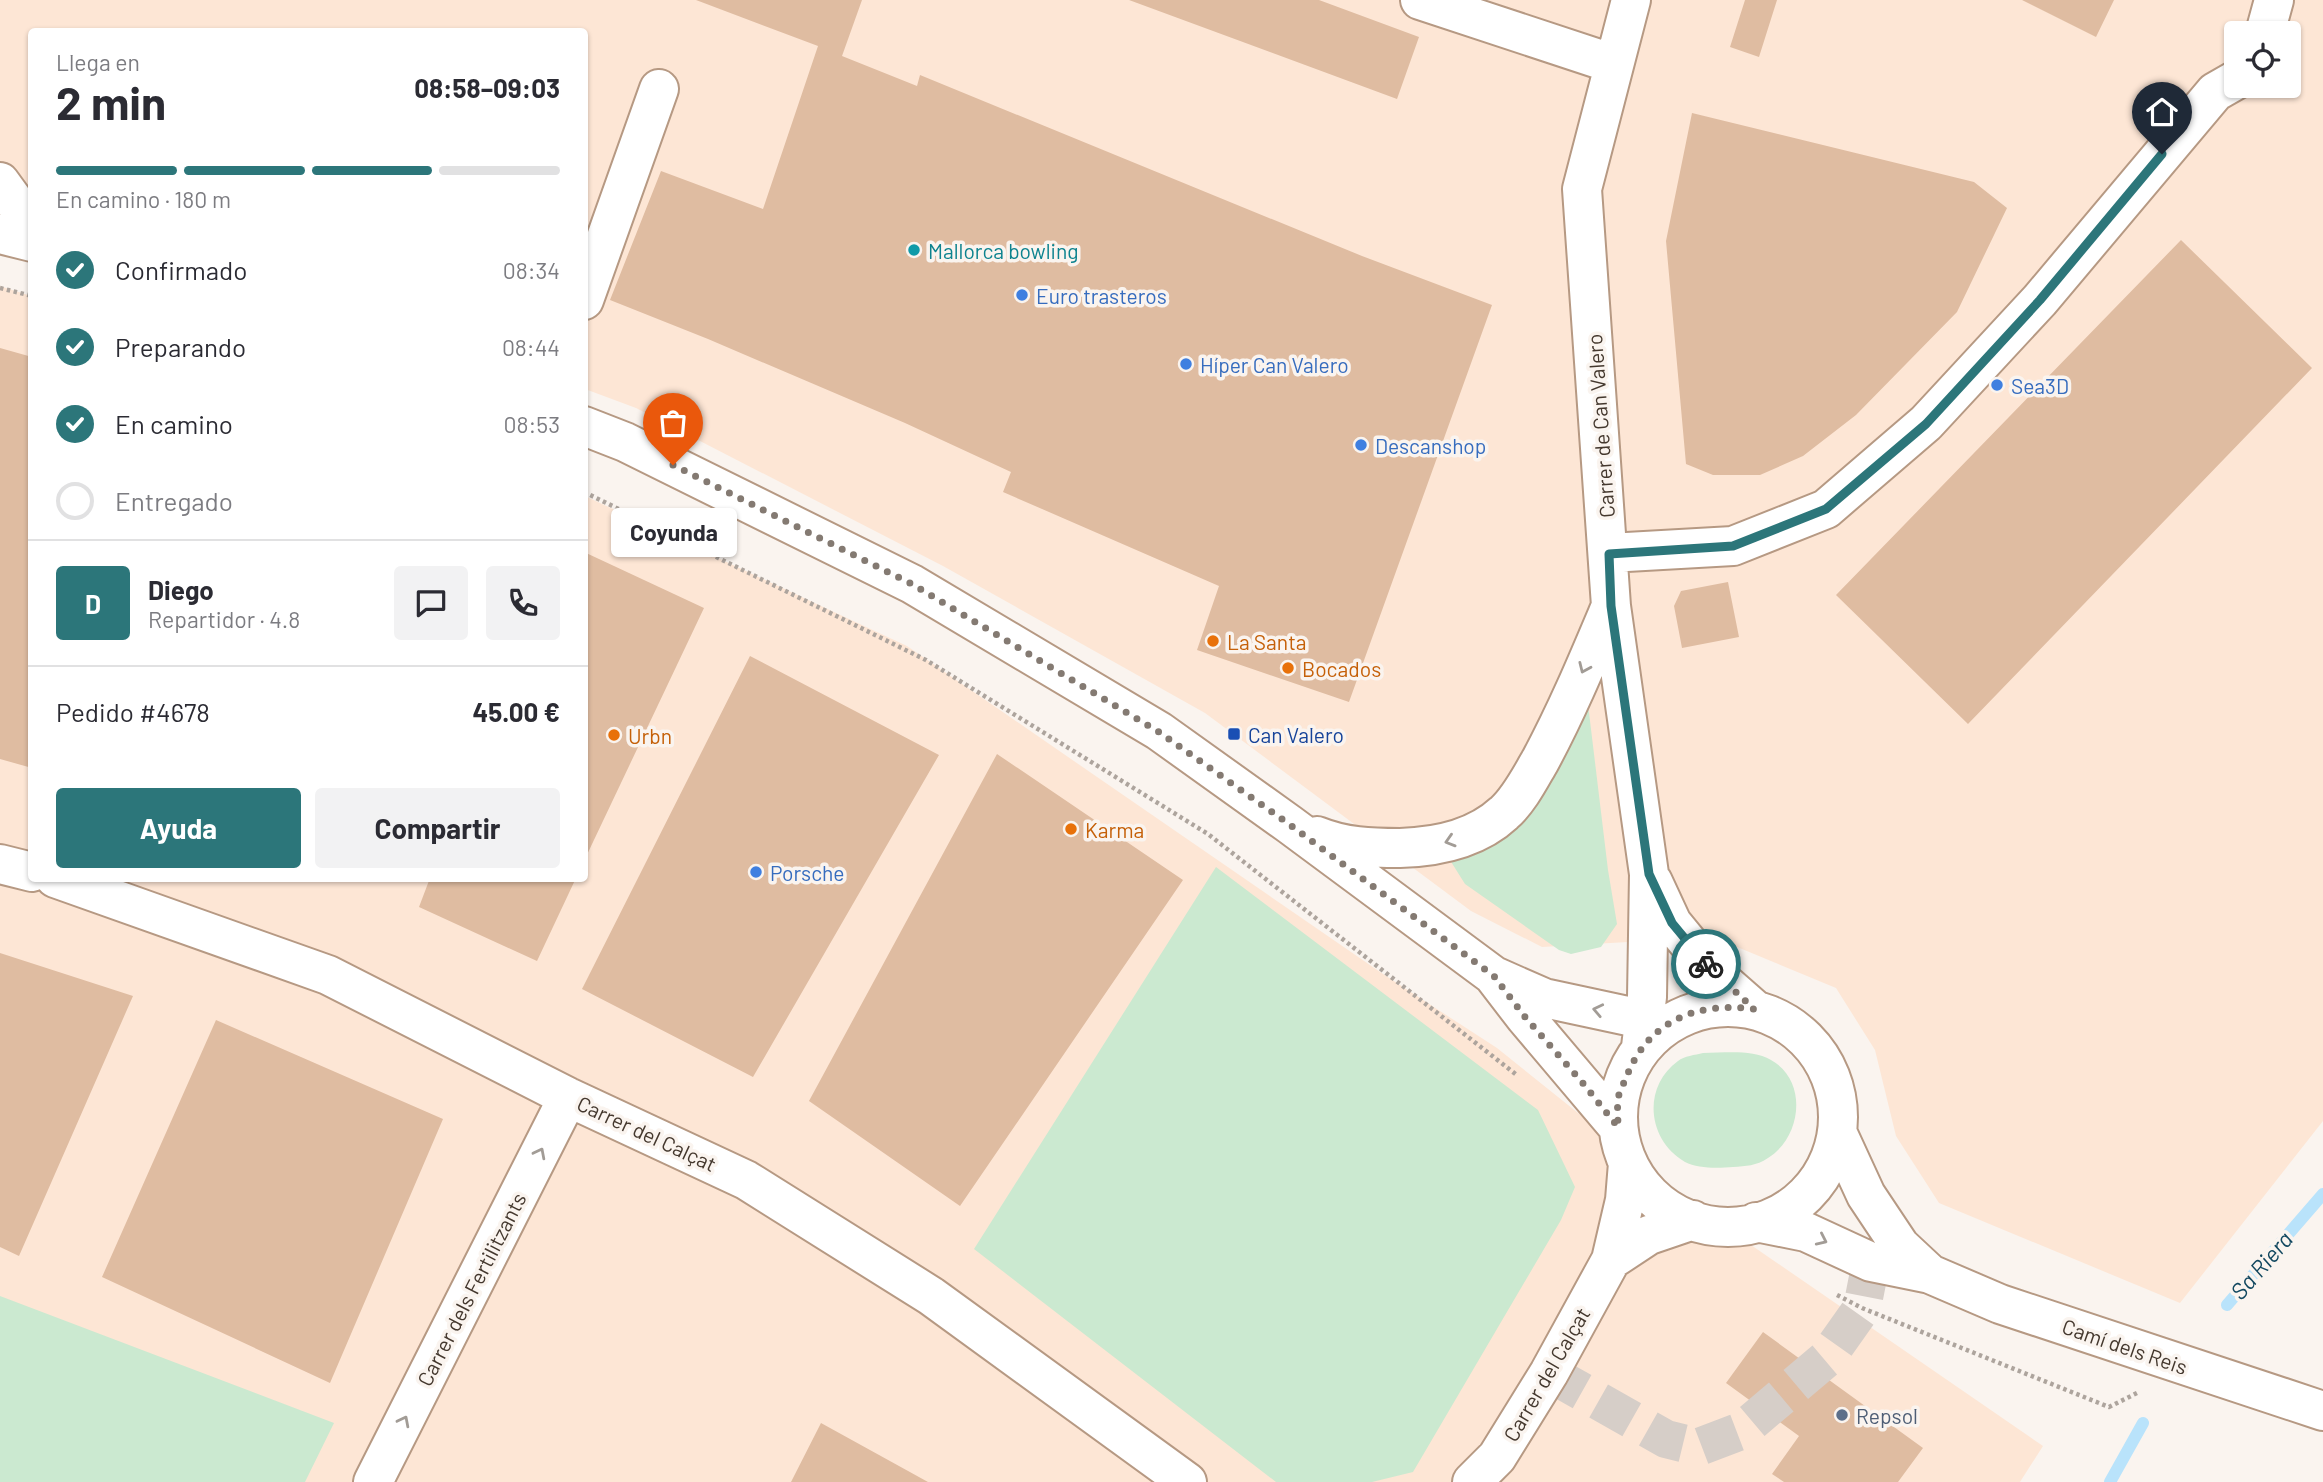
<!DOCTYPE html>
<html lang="es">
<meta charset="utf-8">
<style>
:root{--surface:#fff;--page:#f2f2f3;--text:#2b2b33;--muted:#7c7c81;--line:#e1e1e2;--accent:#2c767a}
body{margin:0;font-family:Barlow,sans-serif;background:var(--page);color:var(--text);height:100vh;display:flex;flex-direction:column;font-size:26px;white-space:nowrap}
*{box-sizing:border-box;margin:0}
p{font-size:23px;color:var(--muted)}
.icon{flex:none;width:38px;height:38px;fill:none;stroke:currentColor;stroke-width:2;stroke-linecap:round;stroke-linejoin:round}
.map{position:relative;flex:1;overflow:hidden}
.sheet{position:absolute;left:28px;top:28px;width:560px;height:854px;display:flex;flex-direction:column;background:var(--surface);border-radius:7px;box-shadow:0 2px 5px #0004}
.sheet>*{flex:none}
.buttons{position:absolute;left:2224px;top:21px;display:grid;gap:14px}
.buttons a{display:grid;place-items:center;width:77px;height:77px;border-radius:7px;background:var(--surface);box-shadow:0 2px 5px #0004;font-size:35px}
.pin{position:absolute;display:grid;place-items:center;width:60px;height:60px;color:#fff;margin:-72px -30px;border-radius:50% 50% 50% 0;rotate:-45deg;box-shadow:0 0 7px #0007}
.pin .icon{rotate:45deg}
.courier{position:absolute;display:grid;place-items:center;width:70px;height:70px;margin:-35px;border:5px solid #2c767a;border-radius:50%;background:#fff;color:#222;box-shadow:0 2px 9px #0007}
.bubble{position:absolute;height:49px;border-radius:7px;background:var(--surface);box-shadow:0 2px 5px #0004;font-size:23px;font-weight:700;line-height:49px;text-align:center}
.overview em{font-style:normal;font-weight:700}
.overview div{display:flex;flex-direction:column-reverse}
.overview{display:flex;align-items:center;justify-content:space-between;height:119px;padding:0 28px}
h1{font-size:46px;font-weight:700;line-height:52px}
.bar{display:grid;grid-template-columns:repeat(4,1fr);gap:10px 7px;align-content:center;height:84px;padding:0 28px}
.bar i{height:9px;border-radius:5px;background:var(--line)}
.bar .current{background:var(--accent)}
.bar p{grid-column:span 4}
.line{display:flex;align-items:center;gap:18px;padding:0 28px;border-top:2px solid var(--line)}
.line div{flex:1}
.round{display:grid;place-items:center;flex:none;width:74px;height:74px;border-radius:7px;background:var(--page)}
ol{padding:0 28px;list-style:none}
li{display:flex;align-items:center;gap:21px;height:77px}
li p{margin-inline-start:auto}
li .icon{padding:7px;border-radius:50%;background:var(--accent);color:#fff;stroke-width:4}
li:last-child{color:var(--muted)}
li i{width:38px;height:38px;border:4px solid var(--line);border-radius:50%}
.button{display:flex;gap:14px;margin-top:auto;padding:14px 28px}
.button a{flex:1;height:80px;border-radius:7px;background:var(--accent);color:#fff;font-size:28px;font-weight:700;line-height:80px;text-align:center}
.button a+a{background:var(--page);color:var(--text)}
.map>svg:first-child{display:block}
</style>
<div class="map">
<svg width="2323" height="1482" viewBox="0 0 2323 1482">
<rect width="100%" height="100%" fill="#faf4ef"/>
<path fill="#fde6d5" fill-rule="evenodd" d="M0,0H2323V1121L2180,1303L1939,1203L1896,1136L1875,1050L1836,988L1713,937L1542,947L1471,911L1205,713L943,566L636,408L585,389L584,32H32L31,209L0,200ZM2236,33H2289V86H2236Z
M0,286L31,296L32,878H584L585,496L907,646L1383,974L1497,1048L1693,1205L2043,1446L2020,1482H0Z"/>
<path fill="#cbe9d0" d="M1587,696L1608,870L1617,924L1601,947L1571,954L1559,950L1465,884L1448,857Z
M1216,867L1538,1110L1575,1187L1561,1220L1413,1472L1372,1482H1276L974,1249Z
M1703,1053C1725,1053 1752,1049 1771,1060C1809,1081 1801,1138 1768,1158C1756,1166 1746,1166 1733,1167C1719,1168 1698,1169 1685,1162C1647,1140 1642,1087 1678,1061C1684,1056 1695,1055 1703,1053Z
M0,1296L334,1423L305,1482H0Z"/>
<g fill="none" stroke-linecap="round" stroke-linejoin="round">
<path stroke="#b9e3fb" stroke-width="12" d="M2227,1305L2323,1194
M2110,1482L2143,1423"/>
</g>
<path fill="#dfbca1" d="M696,0H862L842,56L917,86L920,75L1362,256L1492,305L1349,702L1197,650L1219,586L1003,492L1011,472L905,423L708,339L610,300L661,171L763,209L818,46Z
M1129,0H1319L1419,37L1397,99Z
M1745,0H1777L1759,57L1730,47Z
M2022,0H2114L2096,37Z
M1692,113L1974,182L2007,208L1957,312L1856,415L1803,456L1760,475H1713L1686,464L1666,241Z
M2181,240L2312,368L1968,724L1836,595Z
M0,348L32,357V768L0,759Z
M584,552L704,608L584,861Z
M1728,582L1739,637L1682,648L1674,606L1681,591Z
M750,656L939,755L753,1077L582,989Z
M997,754L1183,880L960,1206L809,1101Z
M430,878H576L537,961L419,907Z
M0,953L133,996L19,1256L0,1247Z
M216,1020L443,1119L330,1383L102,1277Z
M1763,1332L1923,1448L1898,1482H1784L1772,1474L1799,1436L1726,1383Z
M821,1423L928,1482H791Z"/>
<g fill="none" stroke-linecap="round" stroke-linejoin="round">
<path stroke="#d6cec8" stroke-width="38" stroke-dasharray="38 19" stroke-linecap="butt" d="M1549,1373L1666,1439L1699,1447L1741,1431L1826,1359L1862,1308L1871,1262"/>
<defs>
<path id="minor" d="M1420,0L1614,64
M1631,0L1582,189L1611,606L1649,874L1647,997L1641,1047
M2265,33L2274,0
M0,182L32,226
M0,234L32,242
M584,300L659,89
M584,426L625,442L912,584L1159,731L1289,824L1494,976L1544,998L1665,1024
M1609,553L1733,546L1826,509L1926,423L2040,300L2215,92L2236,80
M1317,836C1344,847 1371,848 1400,848C1437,847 1476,839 1504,813C1519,800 1530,778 1540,761C1567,711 1589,658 1611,606
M0,864L32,872
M55,878L328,975L568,1097L746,1180L931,1296L1187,1482
M1653,882L1672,923L1713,973L1754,1009
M1495,978L1525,1017L1618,1127
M1618 1117a110 110 0 1 1 220 0a110 110 0 1 1-220 0Z
M1837,1132L1866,1195L1900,1246L1930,1274
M1756,1222L1806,1232L1871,1262L1930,1274L2000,1304L2323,1411
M1611,1260L1649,1235L1693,1220
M373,1482L568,1097
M1472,1482L1497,1457L1549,1373L1611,1260L1625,1200L1628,1163"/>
</defs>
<use href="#minor" stroke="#b69983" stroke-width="42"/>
<path stroke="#ada49d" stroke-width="4.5" stroke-dasharray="3.5 3.5" stroke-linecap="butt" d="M0,288L32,296
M584,492L926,660L1208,834L1518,1076
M1837,1295L1862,1308L2109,1407L2139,1392"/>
<use href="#minor" stroke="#fff" stroke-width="38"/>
</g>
<defs><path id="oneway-chevron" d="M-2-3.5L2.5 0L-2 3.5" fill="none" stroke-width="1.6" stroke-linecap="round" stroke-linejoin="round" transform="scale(1.75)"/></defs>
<g stroke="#a29c96">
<use href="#oneway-chevron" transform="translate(1584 668) rotate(114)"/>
<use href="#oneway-chevron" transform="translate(1450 841) rotate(163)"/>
<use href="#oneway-chevron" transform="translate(1598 1010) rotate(-168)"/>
<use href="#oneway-chevron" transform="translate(540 1153) rotate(-63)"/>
<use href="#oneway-chevron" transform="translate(1822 1240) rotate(25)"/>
<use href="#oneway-chevron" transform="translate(404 1421) rotate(-63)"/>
</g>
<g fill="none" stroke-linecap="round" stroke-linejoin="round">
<path stroke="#847a72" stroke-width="7" stroke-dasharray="0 12.6" d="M673,465L912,584L1159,732L1289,824L1494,976L1525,1017L1582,1082L1618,1127C1618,1118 1617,1108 1618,1099C1619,1092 1623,1085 1626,1078C1647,1022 1696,1001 1754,1009L1706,964"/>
<path stroke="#2c767a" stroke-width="9" d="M1706,964L1672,923L1649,874L1611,606L1609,554L1733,546L1826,509L1926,424L2040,300L2162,154"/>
</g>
<circle fill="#0f9aa8" stroke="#faf4ef" stroke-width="2.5" cx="914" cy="250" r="7"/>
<g fill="#3f7fe0" stroke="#faf4ef" stroke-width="2.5">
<circle cx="1022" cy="295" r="7"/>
<circle cx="1186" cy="364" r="7"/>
<circle cx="1997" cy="385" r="7"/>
<circle cx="1361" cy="445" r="7"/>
<circle cx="756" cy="872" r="7"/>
</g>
<g fill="#e8710a" stroke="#faf4ef" stroke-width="2.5">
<circle cx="1213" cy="641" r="7"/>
<circle cx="1288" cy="668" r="7"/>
<circle cx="614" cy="735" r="7"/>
<circle cx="1071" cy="829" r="7"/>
</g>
<rect fill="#1a4fb4" stroke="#faf4ef" stroke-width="2.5" x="1227" y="727" width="14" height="14" rx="3.5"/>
<circle fill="#5c6f8a" stroke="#faf4ef" stroke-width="2.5" cx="1842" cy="1415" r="7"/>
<g text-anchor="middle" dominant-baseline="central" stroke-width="7" stroke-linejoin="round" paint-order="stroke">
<g font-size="21" fill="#0d838f" stroke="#faf4ef" text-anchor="start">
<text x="928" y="250">Mallorca bowling</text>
</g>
<g font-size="21" fill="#366cbe" stroke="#faf4ef" text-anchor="start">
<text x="1036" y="295">Euro trasteros</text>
<text x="1200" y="364">Híper Can Valero</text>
<text x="2011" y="385">Sea3D</text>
<text x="1375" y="445">Descanshop</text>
<text x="770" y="872">Porsche</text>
</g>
<g font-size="21" fill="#44382e" stroke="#faf4ef">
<text transform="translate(1600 426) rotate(-94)">Carrer de Can Valero</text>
<text transform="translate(647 1133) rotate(25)">Carrer del Calçat</text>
<text transform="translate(471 1289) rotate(-63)">Carrer dels Fertilitzants</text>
<text transform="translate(2125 1346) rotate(19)">Camí dels Reis</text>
<text transform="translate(1546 1374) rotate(-60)">Carrer del Calçat</text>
</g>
<g font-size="21" fill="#c56008" stroke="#faf4ef" text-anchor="start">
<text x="1227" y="641">La Santa</text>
<text x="1302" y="668">Bocados</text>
<text x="628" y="735">Urbn</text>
<text x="1085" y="829">Karma</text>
</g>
<g font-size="21" fill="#164399" stroke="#faf4ef" text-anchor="start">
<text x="1248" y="734">Can Valero</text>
</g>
<g font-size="21" fill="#4e5e75" stroke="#faf4ef" text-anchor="start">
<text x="1856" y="1415">Repsol</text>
</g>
<g font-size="23" font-style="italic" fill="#11475f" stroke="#faf4ef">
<text transform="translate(2261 1265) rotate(-49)">Sa Riera</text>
</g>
</g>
</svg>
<div class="buttons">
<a><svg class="icon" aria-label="locate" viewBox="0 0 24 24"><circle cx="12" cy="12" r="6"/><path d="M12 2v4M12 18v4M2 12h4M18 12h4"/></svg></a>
</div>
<div class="pin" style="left:673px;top:465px;background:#ea580c"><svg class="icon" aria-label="bag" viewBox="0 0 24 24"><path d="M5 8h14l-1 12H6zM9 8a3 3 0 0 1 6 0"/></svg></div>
<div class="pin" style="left:2162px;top:154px;background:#1f2937"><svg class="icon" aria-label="home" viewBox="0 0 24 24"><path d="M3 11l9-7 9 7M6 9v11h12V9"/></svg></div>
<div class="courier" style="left:1706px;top:964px"><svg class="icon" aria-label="bike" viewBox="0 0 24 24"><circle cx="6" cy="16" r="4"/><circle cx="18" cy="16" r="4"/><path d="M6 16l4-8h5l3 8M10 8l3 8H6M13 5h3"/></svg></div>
<div class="bubble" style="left:611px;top:508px;width:126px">Coyunda</div>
<section class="sheet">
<div class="overview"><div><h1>2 min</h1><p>Llega en</p></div><em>08:58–09:03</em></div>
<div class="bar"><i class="current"></i><i class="current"></i><i class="current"></i><i></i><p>En camino · 180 m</p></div>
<ol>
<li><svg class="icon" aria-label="check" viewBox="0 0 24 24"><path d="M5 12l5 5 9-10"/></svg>Confirmado<p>08:34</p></li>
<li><svg class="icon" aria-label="check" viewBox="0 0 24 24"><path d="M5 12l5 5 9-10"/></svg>Preparando<p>08:44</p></li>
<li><svg class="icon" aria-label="check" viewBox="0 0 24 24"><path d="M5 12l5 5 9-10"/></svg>En camino<p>08:53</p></li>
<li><i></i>Entregado</li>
</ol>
<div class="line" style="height:126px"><b class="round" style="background:var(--accent);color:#fff">D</b><div><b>Diego</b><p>Repartidor · 4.8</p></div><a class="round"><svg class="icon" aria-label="chat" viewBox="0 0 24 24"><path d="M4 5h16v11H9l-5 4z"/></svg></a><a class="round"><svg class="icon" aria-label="phone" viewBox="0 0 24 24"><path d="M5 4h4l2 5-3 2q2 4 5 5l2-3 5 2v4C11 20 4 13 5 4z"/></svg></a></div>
<div class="line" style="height:91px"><div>Pedido #4678</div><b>45.00 €</b></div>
<div class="button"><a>Ayuda</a><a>Compartir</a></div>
</section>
</div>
